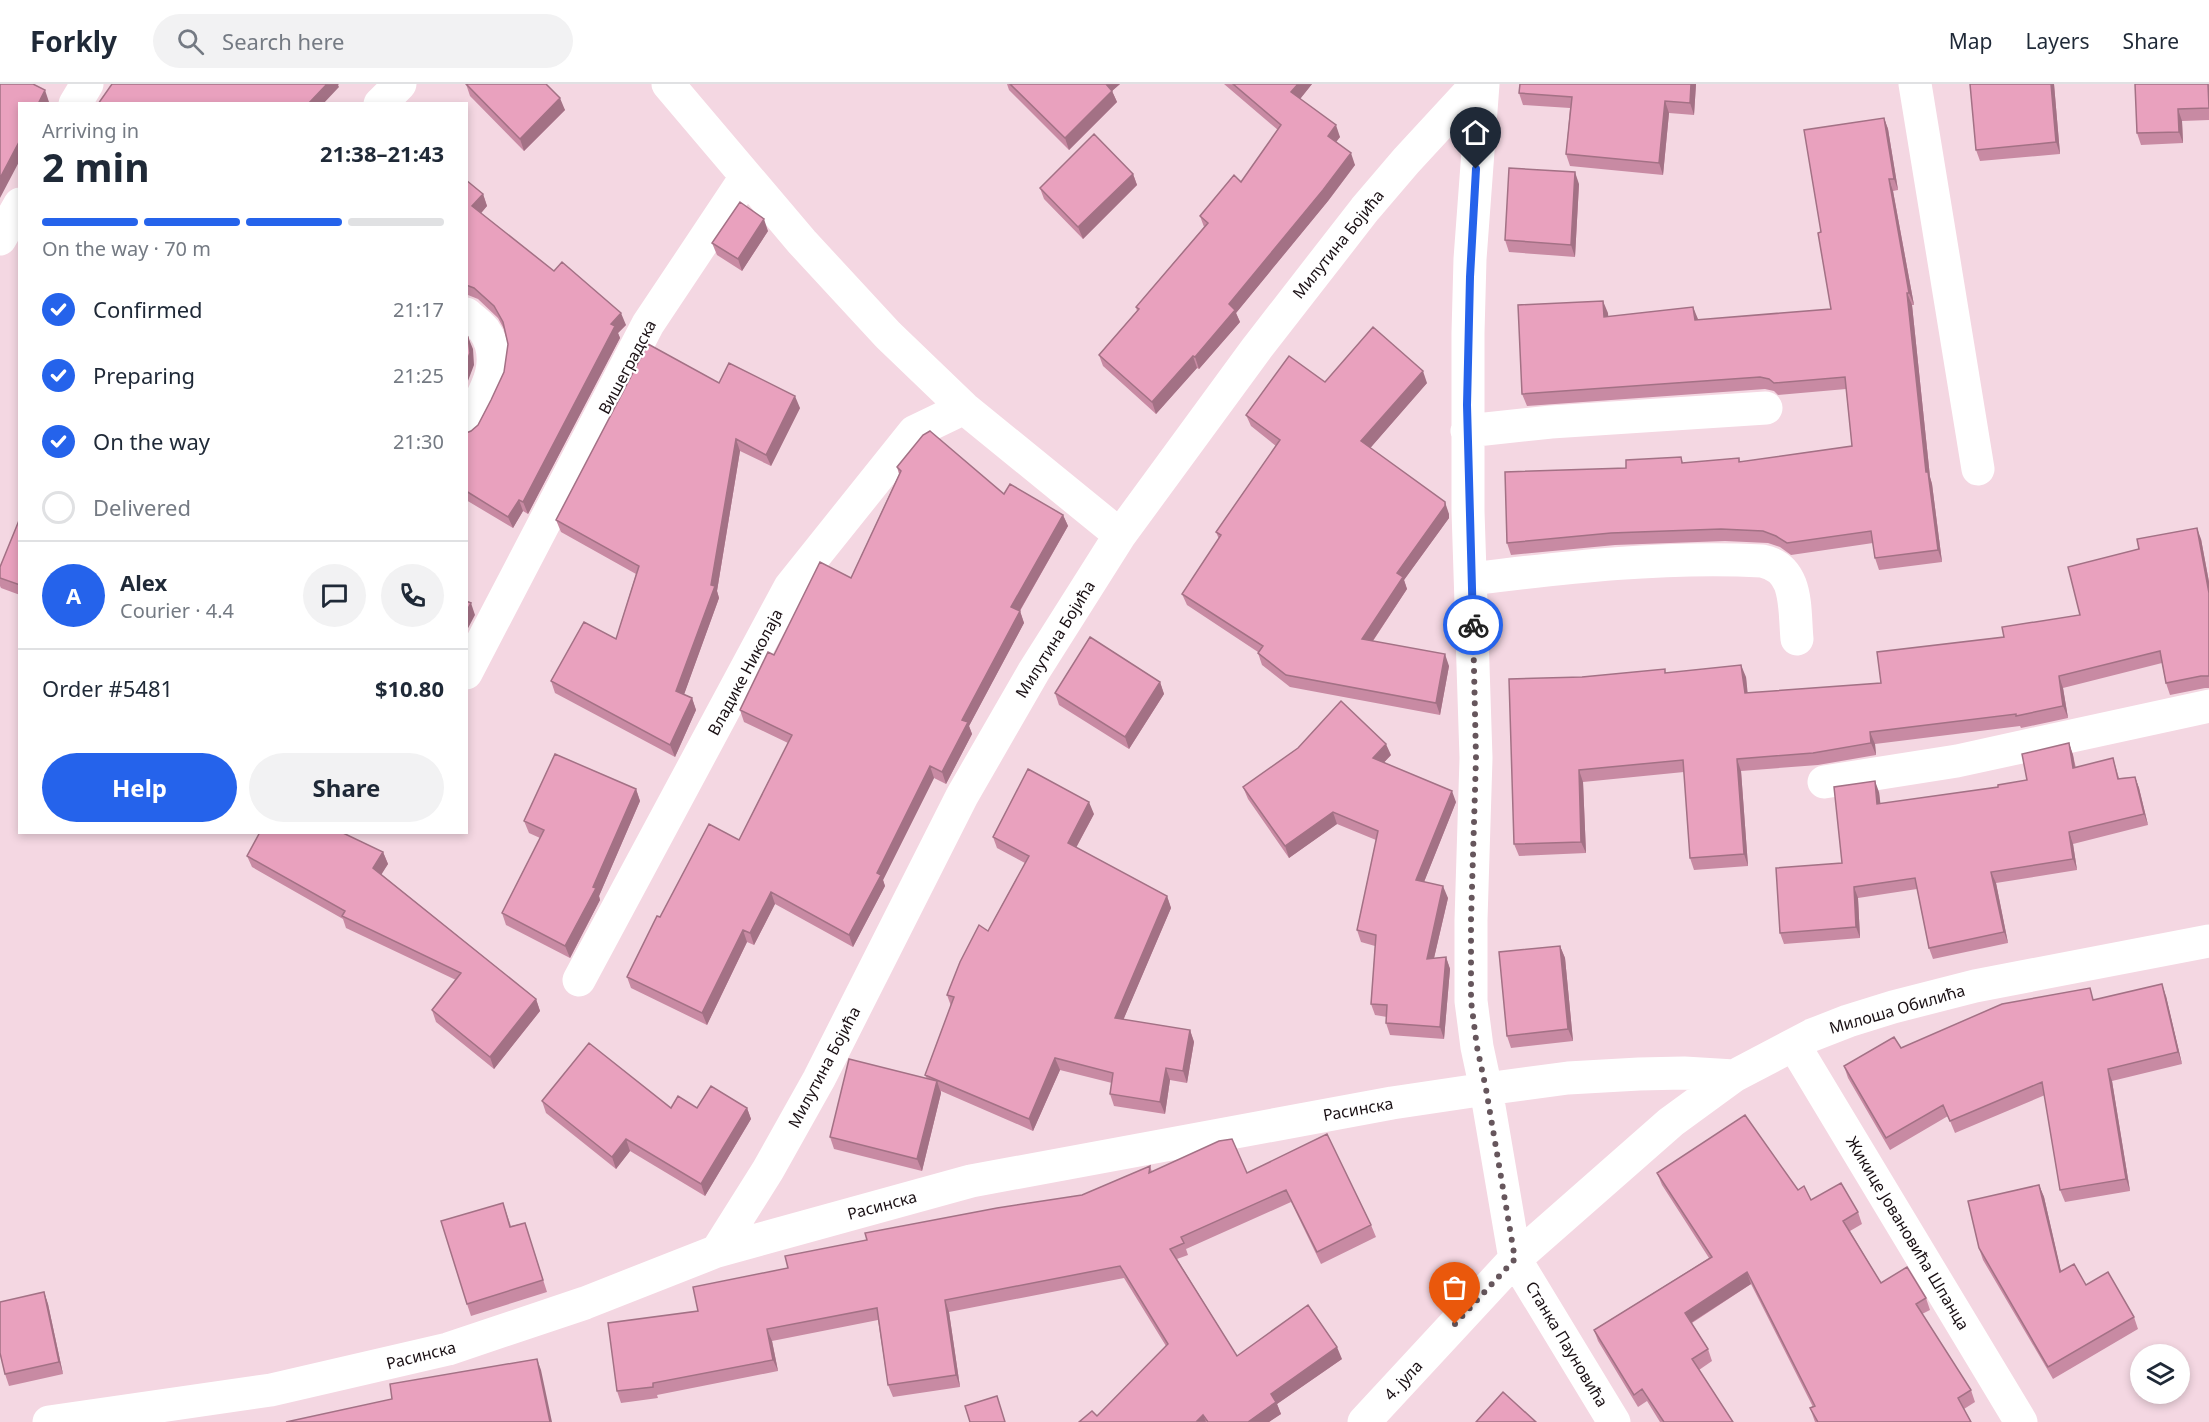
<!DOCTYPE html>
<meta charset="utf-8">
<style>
:root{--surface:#fff;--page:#f2f2f3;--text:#1f2937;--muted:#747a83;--line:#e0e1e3;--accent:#2563eb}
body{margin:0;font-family:"Noto Sans",sans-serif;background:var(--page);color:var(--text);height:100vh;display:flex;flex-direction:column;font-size:22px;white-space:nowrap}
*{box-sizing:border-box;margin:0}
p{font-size:20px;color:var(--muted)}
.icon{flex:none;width:33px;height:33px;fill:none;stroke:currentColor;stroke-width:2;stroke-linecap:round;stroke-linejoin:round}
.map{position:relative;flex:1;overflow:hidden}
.panel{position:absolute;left:18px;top:18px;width:450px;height:732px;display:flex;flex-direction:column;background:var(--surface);border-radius:0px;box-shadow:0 3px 9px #0003}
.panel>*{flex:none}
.fabs{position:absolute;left:2130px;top:1260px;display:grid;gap:12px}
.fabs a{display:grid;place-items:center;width:60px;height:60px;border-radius:50%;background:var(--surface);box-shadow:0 3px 9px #0003;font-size:30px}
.pin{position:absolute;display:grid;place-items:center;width:51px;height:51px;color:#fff;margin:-62px -26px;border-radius:50% 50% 50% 0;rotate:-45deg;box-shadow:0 0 6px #0007}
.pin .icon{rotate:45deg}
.courier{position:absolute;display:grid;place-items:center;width:60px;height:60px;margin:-30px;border:4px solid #2563eb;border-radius:50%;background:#fff;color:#222;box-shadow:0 2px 8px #0007}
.overview em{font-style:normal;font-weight:700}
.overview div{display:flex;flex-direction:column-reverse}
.overview{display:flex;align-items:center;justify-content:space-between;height:102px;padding:0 24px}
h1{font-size:39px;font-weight:700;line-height:45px}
.bar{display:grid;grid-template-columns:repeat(4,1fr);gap:9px 6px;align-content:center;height:72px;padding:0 24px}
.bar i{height:8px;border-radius:4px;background:var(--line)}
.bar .active{background:var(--accent)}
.bar p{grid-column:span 4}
.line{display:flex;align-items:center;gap:15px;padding:0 24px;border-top:2px solid var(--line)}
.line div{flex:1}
.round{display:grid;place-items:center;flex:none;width:63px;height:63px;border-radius:32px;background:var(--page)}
ol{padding:0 24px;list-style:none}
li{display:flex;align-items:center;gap:18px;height:66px}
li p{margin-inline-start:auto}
li .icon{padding:6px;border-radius:50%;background:var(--accent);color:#fff;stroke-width:4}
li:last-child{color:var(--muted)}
li i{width:33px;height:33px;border:3px solid var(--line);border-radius:50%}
.button{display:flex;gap:12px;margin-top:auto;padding:12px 24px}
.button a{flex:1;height:69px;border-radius:36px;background:var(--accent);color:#fff;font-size:24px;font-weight:700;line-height:69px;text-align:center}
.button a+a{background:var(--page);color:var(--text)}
header{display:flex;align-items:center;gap:36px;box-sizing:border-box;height:84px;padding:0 30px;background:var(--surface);border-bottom:2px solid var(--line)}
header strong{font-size:28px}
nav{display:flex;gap:33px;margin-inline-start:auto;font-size:21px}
.search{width:420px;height:54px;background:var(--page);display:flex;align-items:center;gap:15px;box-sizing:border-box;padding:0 21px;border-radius:33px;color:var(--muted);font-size:22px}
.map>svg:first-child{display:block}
</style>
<header>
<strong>Forkly</strong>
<div class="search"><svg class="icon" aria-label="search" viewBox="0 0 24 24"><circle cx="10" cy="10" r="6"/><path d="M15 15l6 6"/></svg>Search here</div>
<nav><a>Map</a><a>Layers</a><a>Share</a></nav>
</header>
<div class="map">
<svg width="2209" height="1338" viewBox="0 0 2209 1338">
<rect width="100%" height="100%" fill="#f4d7e2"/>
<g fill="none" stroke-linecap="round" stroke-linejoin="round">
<path stroke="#fff" stroke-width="33" d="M668,0L802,158L888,251L964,324L1120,451
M1483,0L1470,175L1468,249V427L1476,674L1471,836V917L1477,963L1486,1005L1515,1175L1614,1338
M1915,0L1978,385
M75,20L87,0
M380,20L400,0
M0,155L20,120
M466,230C472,235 479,240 484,246C507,279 482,313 466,343
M1467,347L1551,338L1766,324
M1472,495C1567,483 1665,472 1762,477C1799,484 1794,524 1797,555
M466,589L648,240L746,93
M1824,698L1957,677L2209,622
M579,896L790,503L914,348L964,324
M1794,961L2021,1338
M717,1167L768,1086L819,995L962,712L1034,587L1120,451L1257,264L1365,125L1406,77L1477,0
M49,1338L271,1306L448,1265L585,1219L717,1167L971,1097L1392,1019L1486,1005L1568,994L1639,990L1684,989L1734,992
M1364,1338L1515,1175L1671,1038L1734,992L1812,951L1848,937L1893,923L1975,902L2209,857"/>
</g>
<path fill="#c88aa3" d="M466,0L548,2L565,26L524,67L470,12Z
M1007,0H1120L1112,7L1117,18L1069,66L1009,6Z
M1224,0H1312L1300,15L1340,53L1336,58L1355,81L1328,117L1236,229L1240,238L1199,285L1197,284L1156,330L1103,282L1099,271L1137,227L1136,223L1204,143L1200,132L1241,98L1278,46Z
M1696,0L1694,31L1669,29L1663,91L1570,82L1566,70L1570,24L1523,21L1519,9Z
M2054,0L2060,70L1980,77L1976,66Z
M2209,0V36L2182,37L2183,59L2141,61L2137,49Z
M1884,34L1888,45L1898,106L1893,107L1914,221H1912L1930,393L1932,400L1942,478L1879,486L1875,474L1873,459L1791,471L1780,463L1768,459L1725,457L1615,461L1511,471L1507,459L1626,384L1681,373L1683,379L1739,374L1740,378L1852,362L1846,305L1778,311L1774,307L1765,305L1527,322L1522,310L1608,229V232L1698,236L1831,225L1821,148Z
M1133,90L1137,101L1083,155L1044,115L1040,104Z
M466,96L483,110L487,122L481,129L554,187L626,241L618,249L620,254L528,430L523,427L513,444L466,416V349L471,347L478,341L491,316L504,288L508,260L504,245L498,234L478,215L468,211L466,212Z
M1579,100L1575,173L1509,168L1505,156Z
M768,147L742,187L717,171L712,159Z
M1325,298L1427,299L1370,364L1449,430V434L1404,496L1407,505L1373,557L1449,582L1440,631L1290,603L1262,581L1258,569V568L1187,521L1182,510L1219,455L1216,448L1276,362L1251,342L1246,331Z
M719,299L800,324L771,382L740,367L717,507L719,514L684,610L692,614L696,626L675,673L555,609L551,597L616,555L636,490L561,448L556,436Z
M897,383L1004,410L1063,431L1068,442L1020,527L1024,539L969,642L972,650L946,700L934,694L883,796L885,802L853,863L775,820L754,861L747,858L707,941L631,904L627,893L660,833L739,756L788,659L744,638L740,626L774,571L851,494L899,390Z
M20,434V511L1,504L0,502V483Z
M2201,455L2209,498V604H2205L2170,611L2166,599L2162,579L2063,604L2068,634L2021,644L2020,642L1875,660L1876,671L1818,681L1741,687L1748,782L1694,786L1690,774L1684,688L1583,698L1586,769L1519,772L1514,760L1582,593L1666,589L1746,593L1747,609L1881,599L2004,553L2080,531Z
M1160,598L1164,610L1129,665L1059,621L1055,609Z
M2069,659L2073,671L2076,684L2113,674L2119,694L2135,693L2139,704L2148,741L2073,760L2077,786L1996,799L2008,859L1933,875L1929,864L1917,805L1858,814L1860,854L1784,860L1780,849L1842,779L1879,708L1880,720L1998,703L2027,696Z
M1391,671L1384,678L1456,718L1424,798L1448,814L1434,874L1446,873L1450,885L1444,955L1390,951L1386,939L1387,933L1375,931L1371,920L1375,862L1361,858L1357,846L1376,756L1337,740L1289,774L1248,715L1243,703Z
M636,705L640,717L599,812L600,816L570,874L506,841L502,829L540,754L529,749L524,737Z
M1094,730L1076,764L1167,812L1171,824L1123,936L1190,946L1194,958L1187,999L1170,996L1165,1030L1114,1022L1110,1010L1112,999L1060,986L1033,1047L941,1007V1009L922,1087L834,1065L830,1053L927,995L925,991L951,922L947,911L988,847L1025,779L997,764L993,753Z
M346,751L383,768L388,780L381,790L536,915L540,927L494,985L436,938L432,926L456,896L346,844L343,835L252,783L247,772Z
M1560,862L1565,874L1573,957L1511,964L1507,952Z
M2166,912L2182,980L2112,997L2130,1107L2065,1118L2060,1106L2045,1011L1955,1049L1948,1032L1890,1066L1848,994L1844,982L1901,964L2095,916Z
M542,1017L671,1024H747L751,1035L705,1112L630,1067L616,1085L546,1029Z
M1150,1082L1152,1088L1247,1089L1371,1141L1376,1153L1321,1180L1291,1118L1186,1165L1188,1171L1177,1175L1237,1272L1342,1275L1277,1320L1281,1330L1269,1338H1079L1097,1332L1166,1262L1124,1194L949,1228L960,1303L893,1313L888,1301L878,1236L772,1257L778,1287L657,1311L658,1314L621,1319L617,1307L698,1227L788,1184L867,1156L1082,1111Z
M1657,1089L1798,1106L1811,1116L1858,1128L1862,1140L1850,1147L1881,1199L1926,1214L1930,1226L1922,1230L1971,1306L1975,1318L1964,1325L1971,1338H1815L1810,1324L1813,1323L1751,1200L1692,1239L1708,1265L1712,1277L1699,1286L1733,1338H1660L1647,1317L1638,1323L1598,1257L1594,1246L1709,1174L1662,1101Z
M2039,1101L2044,1113L2061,1188L2086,1201L2134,1233L2138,1245L2053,1295L1983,1176L1979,1164Z
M503,1119L511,1142L525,1139L547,1208L471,1232L467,1220Z
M44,1208L48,1220L63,1290L9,1302L5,1290Z"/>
<path fill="#a37185" d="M327,0H339L338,1L339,3L323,20H308Z
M1105,0H1120L1112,7L1117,18L1069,66L1065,54Z
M1298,0H1312L1296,20L1291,8Z
M1691,0H1696L1694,31L1690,19Z
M2051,0H2054L2060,70L2056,58Z
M45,6L49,18V20H38Z
M560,14L565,26L524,67L520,55Z
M1665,17L1669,29L1663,91L1659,79Z
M2178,25L2182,37L2183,59L2179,48Z
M1884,34L1888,45L1898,106L1894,95Z
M1336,41L1340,53L1332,63L1328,52Z
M20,56V76L0,114V94Z
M1351,69L1355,81L1328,117L1236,229L1240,238L1199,285L1195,273L1229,220Z
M1575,88L1579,100L1575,173L1571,161Z
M1133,90L1137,101L1083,155L1078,143Z
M1889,95L1893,107L1914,221L1909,209Z
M483,110L487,122L477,134L472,122Z
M764,135L768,147L742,187L738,175Z
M1907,209L1912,221L1930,393L1932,400L1942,478L1938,466L1926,388Z
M1603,217L1608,229L1609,245L1604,233Z
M1693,223L1698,235L1699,248L1695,236Z
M621,229L626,241L618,249L620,254L528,430L523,418L611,240Z
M468,253L473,265L474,281L466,302V279Z
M1193,272L1197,284L1156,330L1152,318Z
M1423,287L1427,299L1366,369L1361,357Z
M795,312L800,324L771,382L766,371Z
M736,355L740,367L717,507L719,514L681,619L676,607L711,501Z
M519,416L523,427L513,444L508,433Z
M1445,418L1449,430V434L1404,496L1407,505L1366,567L1362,555L1397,489Z
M1063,431L1068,442L1015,535L1011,523Z
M2197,444L2201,455L2209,498V509Z
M471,519L475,531L466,548V528Z
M1020,527L1024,539L969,642L972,650L946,700L942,688L962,636Z
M1445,570L1449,582L1440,631L1436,619Z
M1741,581L1746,593L1749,621L1745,609Z
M2059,592L2063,604L2068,634L2063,622Z
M1160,598L1164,610L1129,665L1125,653Z
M692,614L696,626L675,673L670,661Z
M1870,648L1875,660L1876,671L1871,659Z
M2069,659L2073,671L2077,696L2073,684Z
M1386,660L1391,671L1377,686L1373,674Z
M1737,675L1741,687L1748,782L1744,770Z
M930,682L934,694L883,796L885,802L853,863L849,851L877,789Z
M1579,686L1583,698L1586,769L1581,758Z
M2135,693L2139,704L2148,741L2144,730Z
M1875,697L1879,708L1882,732L1877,720Z
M636,705L640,717L599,812L600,816L570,874L565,862L593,803Z
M1452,707L1456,718L1420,808L1416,796Z
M1089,718L1094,730L1072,771L1068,759Z
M1333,728L1337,740L1289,774L1285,762Z
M2069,748L2073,760L2077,786L2073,775Z
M383,768L388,780L378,796L373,784Z
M1991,788L1996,799L2008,859L2004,848Z
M1443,802L1448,814L1431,887L1427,875Z
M1854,803L1858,814L1860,854L1856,843Z
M771,808L775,820L754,861L750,849Z
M1167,812L1171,824L1119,946L1115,934Z
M743,846L747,858L707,941L702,929Z
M1560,862L1565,874L1573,957L1568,945Z
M1446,873L1450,885L1444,955L1440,943Z
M2162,900L2166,912L2182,980L2178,968Z
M536,915L540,927L494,985L490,973Z
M1190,946L1194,958L1187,999L1183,987Z
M1055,974L1060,986L1033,1047L1029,1035Z
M1166,984L1170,996L1165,1030L1160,1018Z
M2108,985L2112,997L2130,1107L2126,1095Z
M937,997L941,1009L922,1087L917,1075Z
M747,1024L751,1035L705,1112L701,1100Z
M626,1055L630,1067L616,1085L612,1073Z
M2039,1101L2044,1113L2064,1200L2060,1188Z
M1747,1188L1751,1200L1689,1240L1685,1229Z
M44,1208L48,1220L63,1290L59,1278Z
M945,1216L949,1228L960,1303L956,1291Z
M767,1245L772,1257L778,1287L773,1276Z
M1337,1263L1342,1275L1277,1320L1281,1330L1269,1338H1248L1271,1310Z
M537,1275L541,1286L552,1338H550Z
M1203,1331L1206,1338H1196Z"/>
<path fill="#e9a1be" stroke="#a37185" stroke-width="1.5" d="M0,0H33L45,6L38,20H20V56L0,94Z
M112,0H327L308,20H98Z
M466,0H546L560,14L520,55Z
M1010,0H1106L1112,7L1065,54Z
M1233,0H1298L1291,8L1336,41L1328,52L1351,69L1323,106L1229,220L1235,226L1195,273L1193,272L1152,318L1099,271L1139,225L1136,223L1208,139L1200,132L1234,91L1241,98L1281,41Z
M1520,0H1691L1690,19L1665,17L1659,79L1566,70L1572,13L1519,9Z
M1970,0H2051L2056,58L1976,66Z
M2135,0H2208L2209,24L2178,25L2179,48L2137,49Z
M1884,34L1894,95H1889L1909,209H1907L1926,388H1928L1938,466L1875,474L1871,447L1787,459L1776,452L1763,447L1721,445L1611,449L1507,459L1505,388L1626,384V376L1681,373L1682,379L1739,374V378L1852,362L1845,293L1774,299L1769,295L1760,293L1522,310L1518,221L1603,217L1604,233L1693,223L1695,236L1831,225L1818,149L1821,148L1804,46Z
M1094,50L1133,90L1078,143L1040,104Z
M1509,84L1575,88L1571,161L1505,156Z
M466,96L483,110L472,122L554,187L562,178L621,229L611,240L615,242L523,418L519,416L508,433L466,407V349L471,347L478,341L491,316L504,288L508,260L503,238L494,222L474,204L466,201Z
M740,118L764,135L738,175L712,159Z
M1373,243L1423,287L1361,357L1445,418V422L1397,489L1403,493L1362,555L1445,570L1436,619L1286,591L1258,569L1263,562L1182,510L1221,451L1216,448L1280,356L1246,331L1289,272L1325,298Z
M466,250L468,253L470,269L466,279Z
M648,260L719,299L729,279L795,312L766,371L736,355L711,501L715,502L676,607L692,614L670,661L551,597L584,538L616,555L639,482L556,436Z
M930,347L1004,410L1010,400L1063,431L1011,523L1020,527L962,636L968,638L942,688L930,682L877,789L881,791L849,851L771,808L750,849L743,846L702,929L627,893L657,832L660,833L709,740L739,756L792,651L740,626L768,568L774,571L820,478L851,494L901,387L897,383L923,351Z
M20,434V501L0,494V483Z
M2197,444L2209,509V592H2201L2166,599L2160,567L2059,592L2063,622L2016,632V630L1870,648L1871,659L1813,669L1737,675L1744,770L1690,774L1683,676L1579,686L1581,758L1514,760L1509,595L1582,593L1665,585V589L1741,581L1745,609L1881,599L1877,568L2004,553L2002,543L2080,531L2068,483L2139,465L2137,455Z
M466,517L471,519L466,528Z
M1090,553L1160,598L1125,653L1055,609Z
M1341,617L1386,660L1373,674L1452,707L1416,796L1443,802L1427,875L1446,873L1440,943L1386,939L1387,921L1371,920L1376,851L1357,846L1378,747L1333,728L1285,762L1243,703L1298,664Z
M2069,659L2073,684L2113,674L2118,695L2135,693L2144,730L2069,748L2073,775L1991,788L2004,848L1929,864L1915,794L1854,803L1856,843L1780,849L1776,784L1842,779L1834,703L1875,697L1877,720L1998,703V701L2027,696L2022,670Z
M555,670L636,705L593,803L596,804L565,862L502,829L544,746L524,737Z
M1028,685L1089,718L1068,759L1167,812L1115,934L1190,946L1183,987L1166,984L1160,1018L1110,1010L1113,989L1055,974L1029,1035L925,991L954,913L947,911L960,878L979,841L988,847L1029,772L993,753Z
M260,748H343V749L383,768L373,784L536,915L490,973L432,926L461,889L342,832L345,827L247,772Z
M1560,862L1568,945L1507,952L1499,868Z
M2162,900L2178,968L2108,985L2126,1095L2060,1106L2042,998L1950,1037L1943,1021L1886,1054L1844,982L1894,953L1901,964L2002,920L2090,904L2093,916Z
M589,959L671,1024L678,1012L697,1024L711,1002L747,1024L701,1100L626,1055L612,1073L542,1017Z
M849,975L937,997L917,1075L830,1053Z
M1745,1031L1798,1106L1804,1102L1811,1116L1841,1099L1858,1128L1843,1137L1881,1199L1907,1183L1926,1214L1916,1220L1971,1306L1958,1314L1971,1338H1818L1810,1324L1815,1322L1747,1188L1685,1229L1708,1265L1692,1275L1733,1338H1664L1642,1305L1634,1311L1594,1246L1712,1173L1657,1089Z
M1327,1050L1371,1141L1317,1168L1286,1106L1181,1153L1184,1159L1170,1165L1237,1272L1308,1221L1337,1263L1271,1310L1276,1318L1248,1338H1208L1203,1331L1196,1338H1079L1092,1327L1097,1332L1168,1260L1120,1182L945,1216L956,1291L888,1301L877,1224L767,1245L773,1276L653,1299V1303L617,1307L608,1239L698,1227L693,1203L788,1184L785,1172L867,1156L865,1149L997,1124L1082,1111L1150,1082L1149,1089L1219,1057L1232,1055L1247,1089Z
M2039,1101L2060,1188L2074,1180L2086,1201L2108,1188L2134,1233L2048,1283L1979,1164L1968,1117Z
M503,1119L510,1143L525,1139L543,1196L467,1220L441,1137Z
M44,1208L59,1278L5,1290L0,1269V1218Z
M537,1275L550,1338H286L392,1315L390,1300Z
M1503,1308L1536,1338H1476Z
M997,1312L1005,1338H970L965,1322Z"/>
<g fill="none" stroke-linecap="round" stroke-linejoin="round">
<path stroke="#66565c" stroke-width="6" stroke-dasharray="0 10.8" d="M1455,1240L1515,1175L1486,1005L1477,963L1471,917V836L1476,674L1473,541"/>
<path stroke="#2563eb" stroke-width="8" d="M1473,541L1467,321L1470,193L1476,85"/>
</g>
<g text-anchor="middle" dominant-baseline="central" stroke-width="4.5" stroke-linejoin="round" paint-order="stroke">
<g font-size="16" fill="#1a1014" stroke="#fff">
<text transform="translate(1338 160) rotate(-51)">Милутина Бојића</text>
<text transform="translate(627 283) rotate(-62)">Вишеградска</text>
<text transform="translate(1055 555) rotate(-58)">Милутина Бојића</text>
<text transform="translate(745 588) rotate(-62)">Владике Николаја</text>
<text transform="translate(1897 925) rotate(-16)">Милоша Обилића</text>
<text transform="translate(824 983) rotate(-62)">Милутина Бојића</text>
<text transform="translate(1358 1025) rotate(-10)">Расинска</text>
<text transform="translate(882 1121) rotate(-15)">Расинска</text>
<text transform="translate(1908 1149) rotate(59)">Жикице Јовановића Шпанца</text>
<text transform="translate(1567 1260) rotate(59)">Станка Пауновића</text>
<text transform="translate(421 1271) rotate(-14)">Расинска</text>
<text transform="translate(1403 1296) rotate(-47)">4. јула</text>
</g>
</g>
</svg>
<div class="fabs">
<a><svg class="icon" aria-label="layers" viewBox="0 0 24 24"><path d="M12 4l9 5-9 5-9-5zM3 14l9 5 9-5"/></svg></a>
</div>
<div class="pin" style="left:1455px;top:1240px;background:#ea580c"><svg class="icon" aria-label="bag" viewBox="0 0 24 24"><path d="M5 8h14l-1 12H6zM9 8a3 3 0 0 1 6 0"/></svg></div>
<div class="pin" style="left:1476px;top:85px;background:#1f2937"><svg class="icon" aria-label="home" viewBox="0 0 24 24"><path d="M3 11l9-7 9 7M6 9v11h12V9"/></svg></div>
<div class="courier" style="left:1473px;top:541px"><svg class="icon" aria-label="bike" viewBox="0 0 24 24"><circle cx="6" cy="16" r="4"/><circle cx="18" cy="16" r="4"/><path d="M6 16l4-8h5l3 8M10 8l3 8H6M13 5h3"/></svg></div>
<section class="panel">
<div class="overview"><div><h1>2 min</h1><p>Arriving in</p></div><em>21:38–21:43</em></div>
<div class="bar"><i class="active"></i><i class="active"></i><i class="active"></i><i></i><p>On the way · 70 m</p></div>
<ol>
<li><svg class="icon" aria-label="check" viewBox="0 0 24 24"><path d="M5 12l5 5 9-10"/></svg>Confirmed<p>21:17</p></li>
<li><svg class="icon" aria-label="check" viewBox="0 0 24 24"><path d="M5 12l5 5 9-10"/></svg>Preparing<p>21:25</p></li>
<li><svg class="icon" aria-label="check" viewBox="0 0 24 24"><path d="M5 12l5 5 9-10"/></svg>On the way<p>21:30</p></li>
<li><i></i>Delivered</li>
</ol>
<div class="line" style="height:108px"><b class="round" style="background:var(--accent);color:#fff">A</b><div><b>Alex</b><p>Courier · 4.4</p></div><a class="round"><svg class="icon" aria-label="chat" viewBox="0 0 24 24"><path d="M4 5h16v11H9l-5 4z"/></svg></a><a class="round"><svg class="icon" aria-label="phone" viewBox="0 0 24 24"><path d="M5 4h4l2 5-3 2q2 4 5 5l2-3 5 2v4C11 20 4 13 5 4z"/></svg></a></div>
<div class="line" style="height:78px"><div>Order #5481</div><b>$10.80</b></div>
<div class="button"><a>Help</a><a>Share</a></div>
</section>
</div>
